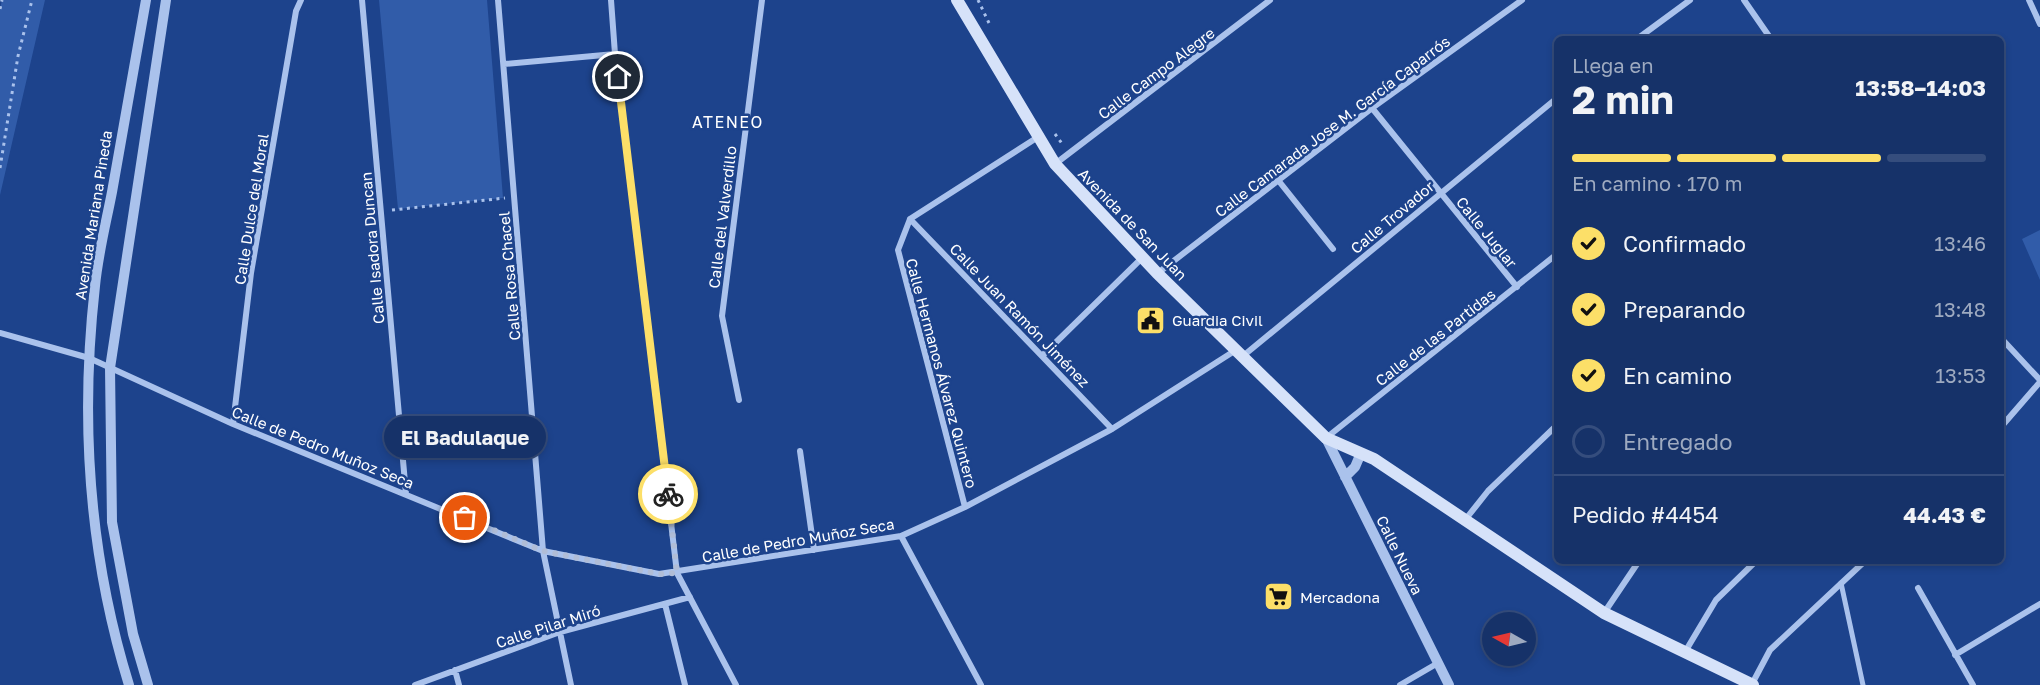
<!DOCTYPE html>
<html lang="es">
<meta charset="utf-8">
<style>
:root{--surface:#163269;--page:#1f3a6f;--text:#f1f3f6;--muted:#9eaac0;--line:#354d7d;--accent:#fcdf68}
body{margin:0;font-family:"Golos Text",sans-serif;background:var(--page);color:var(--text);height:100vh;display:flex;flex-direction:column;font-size:22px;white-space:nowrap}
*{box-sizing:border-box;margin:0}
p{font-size:20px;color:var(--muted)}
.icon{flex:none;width:33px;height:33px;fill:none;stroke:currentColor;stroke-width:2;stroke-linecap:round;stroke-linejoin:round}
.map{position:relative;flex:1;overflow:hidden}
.sheet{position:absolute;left:1554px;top:36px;width:450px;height:528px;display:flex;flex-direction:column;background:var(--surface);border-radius:9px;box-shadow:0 3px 9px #0003,0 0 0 2px var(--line)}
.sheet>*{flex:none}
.needle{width:39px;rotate:278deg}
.buttons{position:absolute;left:1482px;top:612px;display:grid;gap:12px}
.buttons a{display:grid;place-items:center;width:54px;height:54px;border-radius:50%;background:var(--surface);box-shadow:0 3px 9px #0003,0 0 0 2px var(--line);font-size:30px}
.pin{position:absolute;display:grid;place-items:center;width:51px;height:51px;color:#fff;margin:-26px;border:3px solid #fff;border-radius:50%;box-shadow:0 2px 6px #0007}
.courier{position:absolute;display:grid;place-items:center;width:60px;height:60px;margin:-30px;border:4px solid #fcdf68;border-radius:50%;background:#fff;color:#222;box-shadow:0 2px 8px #0007}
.bubble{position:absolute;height:42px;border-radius:21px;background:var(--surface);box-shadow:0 3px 9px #0003,0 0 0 2px var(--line);font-size:20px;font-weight:700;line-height:42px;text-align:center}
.head em{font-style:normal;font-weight:700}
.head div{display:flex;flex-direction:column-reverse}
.head{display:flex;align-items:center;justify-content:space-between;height:102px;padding:0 18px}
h1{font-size:39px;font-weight:700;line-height:45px}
.bar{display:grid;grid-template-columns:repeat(4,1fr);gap:9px 6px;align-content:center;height:72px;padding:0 18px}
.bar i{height:8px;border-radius:4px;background:var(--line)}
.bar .selected{background:var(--accent)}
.bar p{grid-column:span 4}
.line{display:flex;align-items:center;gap:15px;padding:0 18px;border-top:2px solid var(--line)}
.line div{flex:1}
ol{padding:0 18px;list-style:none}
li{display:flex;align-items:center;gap:18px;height:66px}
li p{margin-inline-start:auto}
li .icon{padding:6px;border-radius:50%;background:var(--accent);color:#111;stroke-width:4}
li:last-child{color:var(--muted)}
li i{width:33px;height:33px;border:3px solid var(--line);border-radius:50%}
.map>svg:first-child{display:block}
</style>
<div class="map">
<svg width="2040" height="685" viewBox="0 0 2040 685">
<rect width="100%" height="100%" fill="#1d438c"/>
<path fill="#315ca9" d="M2,0H45L0,195V9Z
M379,0H487L503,198L398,209Z
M2040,230V280L2022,239Z"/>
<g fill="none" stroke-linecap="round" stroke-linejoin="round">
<path stroke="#aac2ec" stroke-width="3" stroke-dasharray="3 4.5" stroke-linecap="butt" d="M978,0L989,23
M0,9L2,0
M1055,134L1063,145
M0,168L18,56L32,0
M392,210L505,198"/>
<path stroke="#aac2ec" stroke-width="5" d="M1841,583L1863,685"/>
<path stroke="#aac2ec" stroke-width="6" d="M362,0L406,494
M498,0L543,551L571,685
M611,0L615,54L677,573L736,685
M1744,0L1771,39
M2029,0L2040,24
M1637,39L1690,0
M504,64L615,54
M1372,108L1517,287
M1055,164L1270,0
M1278,180L1333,249
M910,219L1112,429
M1158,273L1372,108L1522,0
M0,333L89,358L233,424L543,551L659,574L901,536L965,507L1112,429L1236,350
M2001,338L2040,380
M1043,355L1143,257
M1243,356L1557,98
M739,400L722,316L762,0
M233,424L251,273L296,11L301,0
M2001,427L2040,382
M1326,438L1557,254
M800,451L814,550
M965,507L898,250L910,219L1038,137
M1465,520L1488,491L1557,425
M901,536L981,685
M1918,588L1973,685
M665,604L685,685
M1604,613L1639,561
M1685,652L1716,600L1756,561
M1955,655L2040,604
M455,670L459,685
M1752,684L1770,650L1865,561
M415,685L560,632L690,597
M1400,685L1438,663"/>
<path stroke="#aac2ec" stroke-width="10" d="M1326,438L1449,685
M1345,477L1355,467L1361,453
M129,685C89,556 80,420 95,286C98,254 106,223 112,192C123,128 135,64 146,0
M148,685L133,634L112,522L110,368L166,0"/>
<path stroke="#d6e2f9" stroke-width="12" d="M957,0L1055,164L1157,273L1326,438L1374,459L1604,613L1753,685"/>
</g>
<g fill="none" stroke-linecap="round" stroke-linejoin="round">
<path stroke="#b0bdd7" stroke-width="6" stroke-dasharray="0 10.8" d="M465,518L543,551L659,574L677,573L668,494"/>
<path stroke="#fcdf68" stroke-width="8" d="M618,77L668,494"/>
</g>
<defs>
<symbol id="civic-square" viewBox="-11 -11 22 22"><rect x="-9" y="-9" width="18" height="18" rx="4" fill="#fcdf68" stroke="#1d438c"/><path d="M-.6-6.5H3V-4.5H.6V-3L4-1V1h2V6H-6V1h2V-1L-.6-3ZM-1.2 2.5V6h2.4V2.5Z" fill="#111"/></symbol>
<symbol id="supermarket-square" viewBox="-11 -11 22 22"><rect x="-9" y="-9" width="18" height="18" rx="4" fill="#fcdf68" stroke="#1d438c"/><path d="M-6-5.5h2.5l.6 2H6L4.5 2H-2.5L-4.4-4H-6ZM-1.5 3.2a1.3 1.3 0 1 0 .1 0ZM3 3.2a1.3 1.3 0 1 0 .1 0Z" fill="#111"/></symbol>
</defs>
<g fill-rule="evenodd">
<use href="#civic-square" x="1134" y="304" width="33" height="33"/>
<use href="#supermarket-square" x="1262" y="580" width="33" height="33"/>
</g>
<g text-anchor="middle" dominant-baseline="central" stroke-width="5" stroke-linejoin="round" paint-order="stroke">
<g font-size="15" fill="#fff" stroke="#1d438c">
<text transform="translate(1156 73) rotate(-37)">Calle Campo Alegre</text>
<text transform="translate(1332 126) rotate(-37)">Calle Camarada Jose M. García Caparrós</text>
<text transform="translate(251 209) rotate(-81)">Calle Dulce del Moral</text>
<text transform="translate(93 215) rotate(-81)">Avenida Mariana Pineda</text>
<text transform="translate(722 217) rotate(-83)">Calle del Valverdillo</text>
<text transform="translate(1392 217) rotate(-40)">Calle Trovador</text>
<text transform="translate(1133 224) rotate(46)">Avenida de San Juan</text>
<text transform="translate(1487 232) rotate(51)">Calle Juglar</text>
<text transform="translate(372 248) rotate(-95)">Calle Isadora Duncan</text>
<text transform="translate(509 276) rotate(-95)">Calle Rosa Chacel</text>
<text transform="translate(1020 315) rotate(46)">Calle Juan Ramón Jiménez</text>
<text transform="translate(1435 337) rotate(-38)">Calle de las Partidas</text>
<text transform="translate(942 373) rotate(75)">Calle Hermanos Álvarez Quintero</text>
<text transform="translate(323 447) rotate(22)">Calle de Pedro Muñoz Seca</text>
<text transform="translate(798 540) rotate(-10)">Calle de Pedro Muñoz Seca</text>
<text transform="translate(1400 555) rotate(64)">Calle Nueva</text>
<text transform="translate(548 626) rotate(-18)">Calle Pilar Miró</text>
</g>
<g font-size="15" fill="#fff" stroke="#1d438c" text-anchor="start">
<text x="1172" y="320">Guardia Civil</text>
<text x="1300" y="597">Mercadona</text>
</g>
<g font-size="16" letter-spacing="1.5" fill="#fff" stroke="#1d438c">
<text x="728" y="122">ATENEO</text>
</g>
</g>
</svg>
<div class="buttons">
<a><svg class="needle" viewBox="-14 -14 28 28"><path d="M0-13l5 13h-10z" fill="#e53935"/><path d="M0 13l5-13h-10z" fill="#9eaac0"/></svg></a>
</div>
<div class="pin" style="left:465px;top:518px;background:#ea580c"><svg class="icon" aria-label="bag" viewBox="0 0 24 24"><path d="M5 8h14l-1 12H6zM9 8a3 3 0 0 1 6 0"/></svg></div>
<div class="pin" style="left:618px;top:77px;background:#1f2937"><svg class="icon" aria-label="home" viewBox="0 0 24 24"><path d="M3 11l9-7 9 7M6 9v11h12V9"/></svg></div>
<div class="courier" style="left:668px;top:494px"><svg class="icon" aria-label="bike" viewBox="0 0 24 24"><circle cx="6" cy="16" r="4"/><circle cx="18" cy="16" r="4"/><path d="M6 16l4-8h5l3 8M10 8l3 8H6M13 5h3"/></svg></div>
<div class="bubble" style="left:384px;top:416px;width:162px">El Badulaque</div>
<section class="sheet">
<div class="head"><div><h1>2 min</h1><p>Llega en</p></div><em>13:58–14:03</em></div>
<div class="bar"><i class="selected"></i><i class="selected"></i><i class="selected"></i><i></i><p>En camino · 170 m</p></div>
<ol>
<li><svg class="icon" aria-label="check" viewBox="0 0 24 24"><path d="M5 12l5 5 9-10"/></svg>Confirmado<p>13:46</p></li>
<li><svg class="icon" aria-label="check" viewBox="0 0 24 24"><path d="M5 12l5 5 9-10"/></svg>Preparando<p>13:48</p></li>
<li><svg class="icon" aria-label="check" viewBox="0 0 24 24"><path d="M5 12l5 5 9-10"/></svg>En camino<p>13:53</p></li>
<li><i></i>Entregado</li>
</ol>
<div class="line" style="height:78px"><div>Pedido #4454</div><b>44.43 €</b></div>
</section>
</div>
